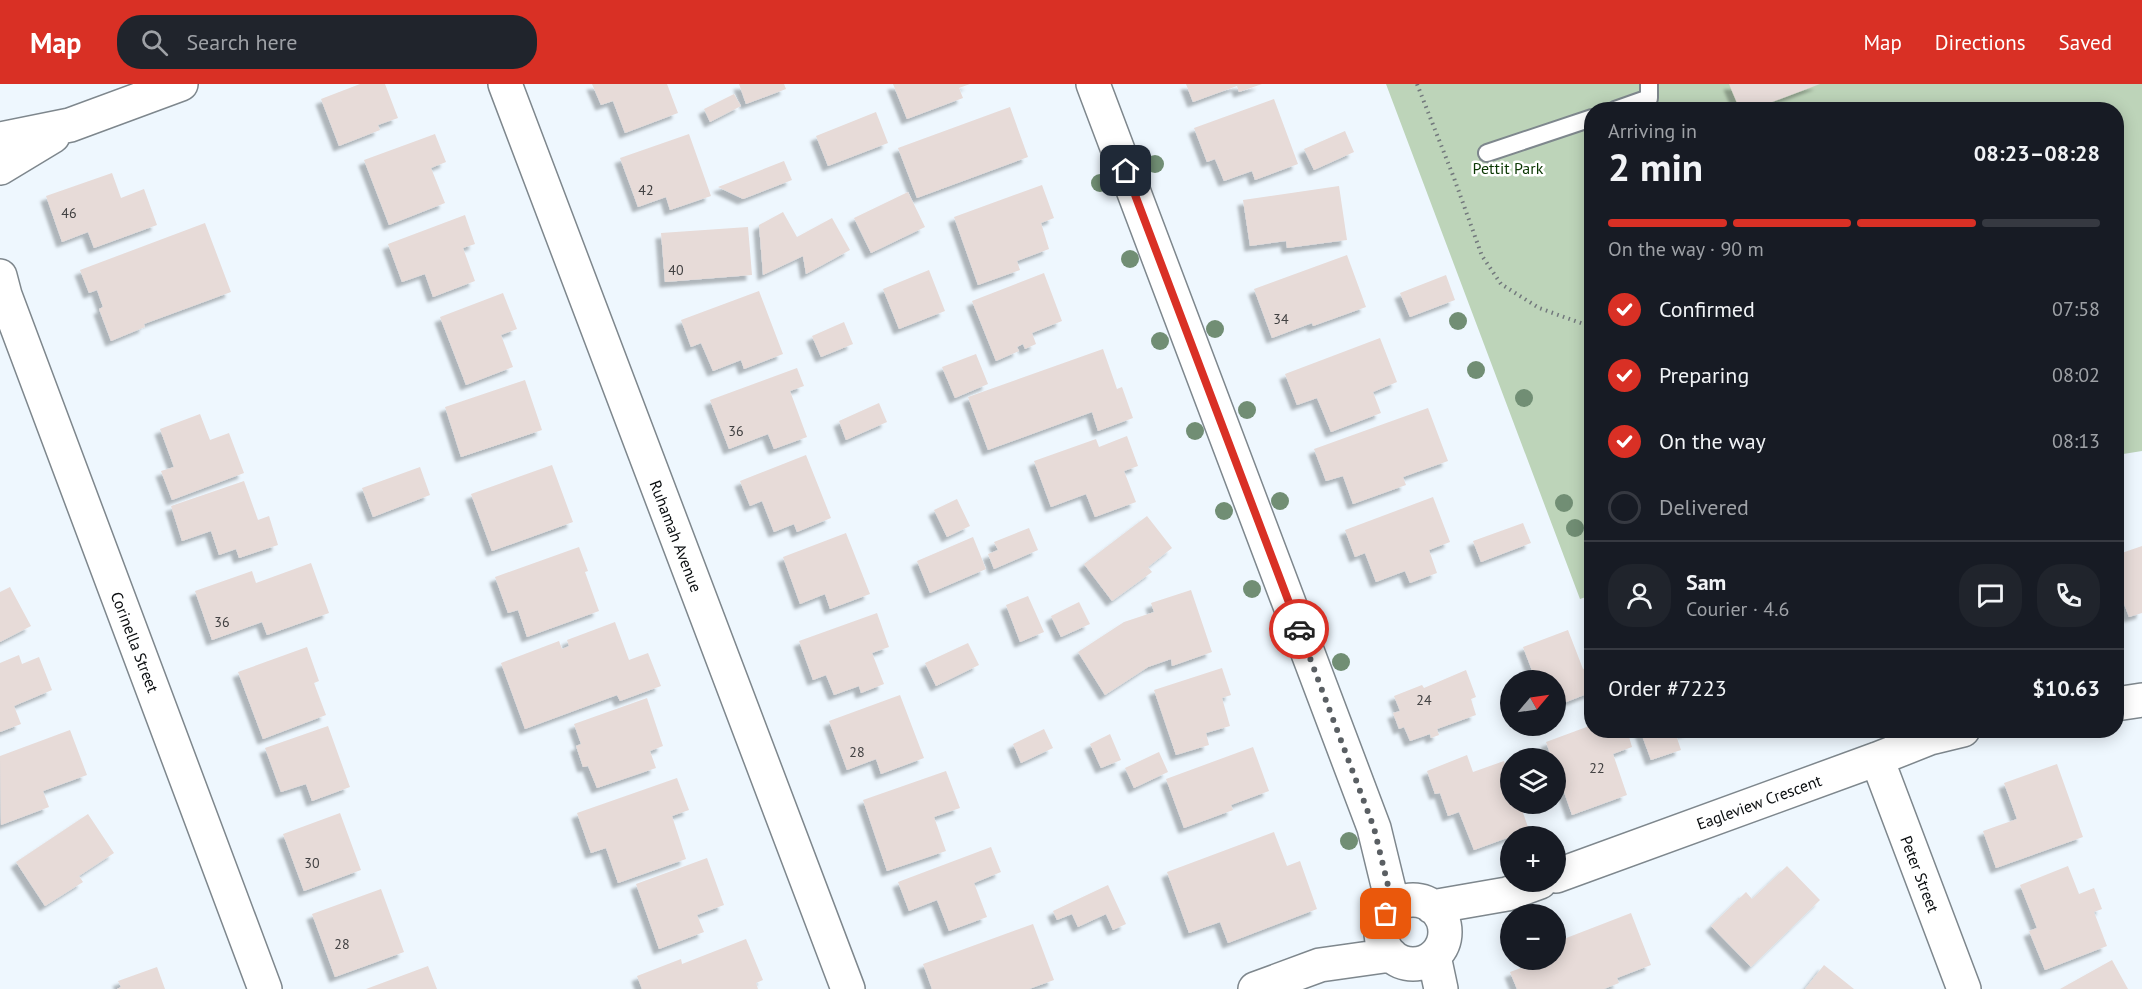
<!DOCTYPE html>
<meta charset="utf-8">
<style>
:root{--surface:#171b24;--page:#20242c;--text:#f1f3f6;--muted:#9ea1a6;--line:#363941;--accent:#d93025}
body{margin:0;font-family:"PT Sans",sans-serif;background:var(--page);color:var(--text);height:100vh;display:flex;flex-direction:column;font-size:22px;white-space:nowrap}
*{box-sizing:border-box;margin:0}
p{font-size:20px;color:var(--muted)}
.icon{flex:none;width:33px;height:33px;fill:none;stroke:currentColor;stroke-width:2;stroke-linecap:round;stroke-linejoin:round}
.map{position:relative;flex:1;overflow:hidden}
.details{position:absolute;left:1584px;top:18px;width:540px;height:636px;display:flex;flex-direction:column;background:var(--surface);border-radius:24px;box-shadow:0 3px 15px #0003}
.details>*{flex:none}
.needle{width:39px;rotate:61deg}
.buttons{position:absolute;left:1500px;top:586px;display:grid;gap:12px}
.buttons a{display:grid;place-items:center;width:66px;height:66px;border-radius:50%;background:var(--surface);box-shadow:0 3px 15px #0003;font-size:30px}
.pin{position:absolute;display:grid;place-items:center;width:51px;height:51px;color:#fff;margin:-26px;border-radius:12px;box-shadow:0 3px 9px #0006}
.courier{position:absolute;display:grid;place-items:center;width:60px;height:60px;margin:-30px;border:4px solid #d93025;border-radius:50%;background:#fff;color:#222;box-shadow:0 2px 8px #0007}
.summary em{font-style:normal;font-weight:700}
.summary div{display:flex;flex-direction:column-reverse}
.summary{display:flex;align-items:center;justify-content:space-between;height:102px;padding:0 24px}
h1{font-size:39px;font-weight:700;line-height:45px}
.bar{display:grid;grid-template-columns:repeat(4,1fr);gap:9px 6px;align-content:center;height:72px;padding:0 24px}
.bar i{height:8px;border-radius:4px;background:var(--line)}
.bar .on{background:var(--accent)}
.bar p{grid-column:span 4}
.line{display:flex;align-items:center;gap:15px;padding:0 24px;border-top:2px solid var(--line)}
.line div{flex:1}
.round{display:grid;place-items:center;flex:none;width:63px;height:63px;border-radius:24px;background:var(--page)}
ol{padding:0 24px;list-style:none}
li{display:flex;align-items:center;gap:18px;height:66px}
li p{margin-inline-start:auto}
li .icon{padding:6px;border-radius:50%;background:var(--accent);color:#fff;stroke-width:4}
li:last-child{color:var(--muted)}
li i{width:33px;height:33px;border:3px solid var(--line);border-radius:50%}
header{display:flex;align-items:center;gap:36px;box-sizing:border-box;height:84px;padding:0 30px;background:var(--accent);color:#fff}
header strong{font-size:28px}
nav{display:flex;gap:33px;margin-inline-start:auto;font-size:21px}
.search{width:420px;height:54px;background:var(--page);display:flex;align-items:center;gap:15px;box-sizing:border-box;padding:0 21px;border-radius:24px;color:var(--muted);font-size:22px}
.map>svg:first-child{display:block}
</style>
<header>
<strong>Map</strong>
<div class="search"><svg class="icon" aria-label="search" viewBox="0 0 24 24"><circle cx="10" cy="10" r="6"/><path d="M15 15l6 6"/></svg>Search here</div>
<nav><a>Map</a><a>Directions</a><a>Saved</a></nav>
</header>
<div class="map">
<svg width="2142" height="905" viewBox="0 0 2142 905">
<defs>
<filter id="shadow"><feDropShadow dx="-5.5" dy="5.5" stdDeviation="1.5" flood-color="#0004"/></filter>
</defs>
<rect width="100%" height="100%" fill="#eef7fe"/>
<path fill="#bdd4b9" d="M1386,0H2142V367L2117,371L2116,26H1592V511L1580,515Z"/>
<path fill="#e7dbd8" filter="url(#shadow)" d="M360,0H385L398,34L378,41L380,46L339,62L321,15Z
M592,0H667L678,29L625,49L613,17L601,21Z
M739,0H784L786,5L746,20Z
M893,0H970L959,4L963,14L907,35Z
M1186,0H1262L1239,8L1237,2L1193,18Z
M1729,0H1820L1751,26H1740Z
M734,10L741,22L710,38L704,25Z
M1274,15L1298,80L1255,96L1252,87L1224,97L1215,75L1207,78L1194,44Z
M1010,23L1028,73L917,114L898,64Z
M876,28L888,59L828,82L816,52Z
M1345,47L1354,68L1314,86L1304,65Z
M435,50L446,78L431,84L445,119L389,141L364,76Z
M689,50L711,112L670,126L666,113L638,123L620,74Z
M784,77L792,96L743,115L718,103Z
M112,89L121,114L144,105L157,141L94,164L88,148L62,158L46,112Z
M1042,101L1054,134L1041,139L1049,165L1017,177L1020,186L978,201L954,133Z
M1339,102L1347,156L1287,164L1286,157L1250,162L1243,116Z
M908,108L925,143L871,169L854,134Z
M783,128L797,153L832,134L850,166L806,190L803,172L763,191L759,141Z
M465,131L475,160L463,164L475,197L433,213L425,190L402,198L388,160Z
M205,139L231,208L144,240L145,243L111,257L99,225L103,223L97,206L89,209L80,186Z
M748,143L752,191L665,198L661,149Z
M1347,171L1366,223L1313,242L1312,239L1272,254L1254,205Z
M929,186L945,227L899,245L883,205Z
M1044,189L1062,237L1032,249L1036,260L1025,265L1023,260L1017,263L1019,267L996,277L972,217Z
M1446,191L1455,216L1410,233L1400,209Z
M759,207L783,270L744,285L741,276L713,287L701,259L691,263L681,236Z
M503,209L517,245L501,251L513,283L466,301L440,233Z
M844,238L853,260L821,273L812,252Z
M1380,254L1397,298L1373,308L1381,329L1331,348L1317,314L1297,321L1285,290Z
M1103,265L1117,305L1122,303L1133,334L1098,347L1092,328L988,366L968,313Z
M976,270L988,300L955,314L942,283Z
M797,284L804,302L790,307L807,353L774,365L768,350L729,365L710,316Z
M525,296L542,346L461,373L445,323Z
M879,319L887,338L846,356L839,337Z
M1428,324L1448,377L1403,393L1406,401L1353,420L1343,392L1326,397L1314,365Z
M200,330L210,356L229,349L244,389L172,416L161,387L174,383L160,345Z
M1127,352L1138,382L1124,387L1136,418L1095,433L1086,410L1051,423L1034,377L1096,355L1099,363Z
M806,371L831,434L797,448L794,440L774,448L762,417L750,422L740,397Z
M552,381L573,438L492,467L471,410Z
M420,383L430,411L373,433L362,404Z
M244,397L258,436L269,432L278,461L239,474L236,465L219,471L211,447L182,457L171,422Z
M1433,413L1450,458L1429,466L1437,489L1410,499L1405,487L1376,498L1365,469L1355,473L1345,446Z
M957,415L970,442L947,453L934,426Z
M1147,432L1172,464L1148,483L1152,488L1112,517L1084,480Z
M1523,439L1531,459L1481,478L1473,457Z
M1029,444L1038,466L994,485L988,470L998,466L994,458Z
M846,449L870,510L830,525L825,510L800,520L783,473Z
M973,453L986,485L930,509L917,477Z
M2142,462V529L2129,533L2116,499V471Z
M579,463L588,487L585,488L599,527L527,553L518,526L508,529L495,493Z
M311,479L329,529L267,551L262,538L212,556L195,507L252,487L256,499Z
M10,503L31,542L0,558V508Z
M1191,506L1212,568L1172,582L1171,575L1148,583L1105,611L1078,568L1124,538L1154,528L1151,519Z
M1028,512L1044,548L1020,558L1006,521Z
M1079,518L1090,540L1061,553L1051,532Z
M877,529L889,563L872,569L884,600L861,609L859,602L834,611L826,591L813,596L799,557Z
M615,538L629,576L648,569L661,602L620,617L617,611L525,645L501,579L559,557L562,565L569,562L567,556Z
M1568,546L1583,585L1588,583L1592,593V608L1556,622V597H1536L1523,563Z
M968,559L979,581L936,602L925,579Z
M307,563L319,597L314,599L326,631L263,655L238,588Z
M19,571L22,580L39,573L52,606L14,622L21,640L0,648V579Z
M1222,584L1231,611L1222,614L1230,642L1206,649L1209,661L1176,671L1154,606Z
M1466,586L1476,613L1471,615L1476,631L1437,645L1439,651L1431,654L1430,650L1410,657L1404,643L1399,645L1393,629L1400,627L1394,612L1422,601L1424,604Z
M900,611L924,674L881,690L876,675L847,686L829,637Z
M647,614L663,662L650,667L656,684L597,704L588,682L583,683L576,662L581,660L574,640Z
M1592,641V646H1627L1632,663L1613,670L1627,711L1572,731L1556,685V675H1552L1546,658Z
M328,642L350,703L312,717L306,700L281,708L265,664Z
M1044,645L1053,664L1021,679L1013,660Z
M70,646L87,691L43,707L49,723L1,741L0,672Z
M1640,646H1688L1689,647L1676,651L1681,666L1651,676Z
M1110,650L1121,676L1101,684L1090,660Z
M1253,663L1269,707L1231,721L1233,726L1184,744L1166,695Z
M1159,668L1168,688L1134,704L1125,684Z
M1467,671L1473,688L1504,677L1510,695V720H1520L1529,746L1474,766L1459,728L1448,732L1440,709L1435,710L1427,687Z
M2057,680L2083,753L1996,784L1983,747L2017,735L2004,699Z
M946,687L960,724L934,733L946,767L887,787L863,716Z
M677,694L689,726L672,732L686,775L618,799L606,764L591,769L577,729Z
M340,729L361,786L304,807L283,750Z
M88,730L114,769L79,792L83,798L45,822L16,778Z
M1274,748L1287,782L1300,777L1317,825L1228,859L1220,838L1189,849L1167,788Z
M991,763L1001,788L974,799L987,833L949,847L937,816L909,827L898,798Z
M707,774L724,821L697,831L704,848L659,865L636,800Z
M1787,782L1820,816L1751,883L1711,842L1746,808L1752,815Z
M2068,782L2079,810L2094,804L2102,825L2094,828L2107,862L2045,886L2029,847L2037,844L2020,801Z
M1108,801L1126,840L1113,846L1106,830L1078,843L1072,830L1057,836L1053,827Z
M381,805L404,868L335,893L312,830Z
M1631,829L1651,881L1617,894L1619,899L1604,905H1517L1510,888L1529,881L1527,876H1556V858Z
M1033,840L1054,896L1029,905H932L923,880Z
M746,855L763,896L756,899L758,905H642L637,892L681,875L682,880Z
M2112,876L2128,905H2060Z
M1824,881L1854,905H1805Z
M428,882L437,905H366Z
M157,883L165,905H117L121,903L118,897Z"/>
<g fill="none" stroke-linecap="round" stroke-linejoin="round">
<defs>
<path id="lane" d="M1615,26L1649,14V0
M1487,69L1592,34"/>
<path id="street" d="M505,0L848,905
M1093,0L1374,744L1393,822
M0,55L70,41L181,0
M0,84L53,52
M0,192L5,211L265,905
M2116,620L2142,616
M1877,675L1964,905
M1556,792L1877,675L1930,654L1963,646
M1381 848a32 32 0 1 1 64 0a32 32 0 1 1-64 0Z
M1432,823L1507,810L1540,798
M1434,872L1441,905
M1255,905L1320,881L1391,871"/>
</defs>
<use href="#lane" stroke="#7e878d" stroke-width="20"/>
<use href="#street" stroke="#7e878d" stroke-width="36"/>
<path stroke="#72787c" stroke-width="4" stroke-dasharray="1.5 4.5" stroke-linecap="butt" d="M1417,0L1454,94L1482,172L1501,200L1539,224L1592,243"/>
<use href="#lane" stroke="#fff" stroke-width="16"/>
<use href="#street" stroke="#fff" stroke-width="33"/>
</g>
<g fill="#718e74">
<circle cx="1155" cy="80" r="9"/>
<circle cx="1100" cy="99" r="9"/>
<circle cx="1130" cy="175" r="9"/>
<circle cx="1458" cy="237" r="9"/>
<circle cx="1215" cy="245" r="9"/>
<circle cx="1160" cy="257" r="9"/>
<circle cx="1476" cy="286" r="9"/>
<circle cx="1524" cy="314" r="9"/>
<circle cx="1247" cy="326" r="9"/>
<circle cx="1195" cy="347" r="9"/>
<circle cx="1280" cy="417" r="9"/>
<circle cx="1564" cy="419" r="9"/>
<circle cx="1224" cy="427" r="9"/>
<circle cx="1575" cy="444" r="9"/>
<circle cx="1252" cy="505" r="9"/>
<circle cx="1341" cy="578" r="9"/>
<circle cx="1349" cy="757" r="9"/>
</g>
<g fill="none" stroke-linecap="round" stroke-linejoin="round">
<path stroke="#5a5f63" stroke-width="6" stroke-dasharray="0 10.8" d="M1299,545L1374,744L1393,822L1386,830"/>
<path stroke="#d93025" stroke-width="8" d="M1126,87L1299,545"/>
</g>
<g text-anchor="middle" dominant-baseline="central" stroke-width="5" stroke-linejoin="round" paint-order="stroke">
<g font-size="14" fill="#414041">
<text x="646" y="106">42</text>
<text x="69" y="129">46</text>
<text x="676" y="186">40</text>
<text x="1281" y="235">34</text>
<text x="736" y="347">36</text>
<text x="222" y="538">36</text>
<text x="1424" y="616">24</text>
<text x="857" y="668">28</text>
<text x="1597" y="684">22</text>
<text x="312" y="779">30</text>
<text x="342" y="860">28</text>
</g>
<g font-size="16" fill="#0b3803" stroke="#fff">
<text x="1508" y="84">Pettit Park</text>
</g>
<g font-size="16" fill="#0a0d0f" stroke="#fff">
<text transform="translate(676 452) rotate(69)">Ruhamah Avenue</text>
<text transform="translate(135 558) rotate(69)">Corinella Street</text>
<text transform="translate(1759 718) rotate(-20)">Eagleview Crescent</text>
<text transform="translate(1920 790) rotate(69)">Peter Street</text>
</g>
</g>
</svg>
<div class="buttons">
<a><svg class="needle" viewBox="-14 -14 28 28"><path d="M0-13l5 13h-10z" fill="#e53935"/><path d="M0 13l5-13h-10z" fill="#9ea1a6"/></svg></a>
<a><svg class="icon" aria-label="layers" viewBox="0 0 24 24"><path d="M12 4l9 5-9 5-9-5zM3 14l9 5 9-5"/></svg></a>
<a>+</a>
<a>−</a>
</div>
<div class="pin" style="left:1386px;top:830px;background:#ea580c"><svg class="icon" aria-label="bag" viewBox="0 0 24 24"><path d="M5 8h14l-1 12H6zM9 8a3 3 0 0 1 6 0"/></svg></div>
<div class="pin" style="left:1126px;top:87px;background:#1f2937"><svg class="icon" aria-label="home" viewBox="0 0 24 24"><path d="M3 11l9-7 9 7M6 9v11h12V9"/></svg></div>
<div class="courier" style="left:1299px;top:545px"><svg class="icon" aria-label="car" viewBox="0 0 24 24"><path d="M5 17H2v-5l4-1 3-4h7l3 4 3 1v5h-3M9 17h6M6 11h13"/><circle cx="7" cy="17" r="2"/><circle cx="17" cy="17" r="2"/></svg></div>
<section class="details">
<div class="summary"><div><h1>2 min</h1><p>Arriving in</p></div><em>08:23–08:28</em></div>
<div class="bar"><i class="on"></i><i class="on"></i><i class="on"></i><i></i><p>On the way · 90 m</p></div>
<ol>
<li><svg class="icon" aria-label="check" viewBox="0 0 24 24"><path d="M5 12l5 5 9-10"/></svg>Confirmed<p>07:58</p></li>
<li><svg class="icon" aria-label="check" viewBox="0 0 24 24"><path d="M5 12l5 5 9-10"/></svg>Preparing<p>08:02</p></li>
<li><svg class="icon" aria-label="check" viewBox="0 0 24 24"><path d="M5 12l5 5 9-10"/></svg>On the way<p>08:13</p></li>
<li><i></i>Delivered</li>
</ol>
<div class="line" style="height:108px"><a class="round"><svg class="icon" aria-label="person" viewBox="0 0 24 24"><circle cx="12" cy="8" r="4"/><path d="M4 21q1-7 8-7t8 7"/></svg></a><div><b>Sam</b><p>Courier · 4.6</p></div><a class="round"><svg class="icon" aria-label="chat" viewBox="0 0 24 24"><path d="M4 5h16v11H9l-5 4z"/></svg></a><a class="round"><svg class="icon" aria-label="phone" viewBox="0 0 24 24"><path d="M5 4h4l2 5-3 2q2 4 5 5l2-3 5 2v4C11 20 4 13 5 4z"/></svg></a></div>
<div class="line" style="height:78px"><div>Order #7223</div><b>$10.63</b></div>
</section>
</div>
